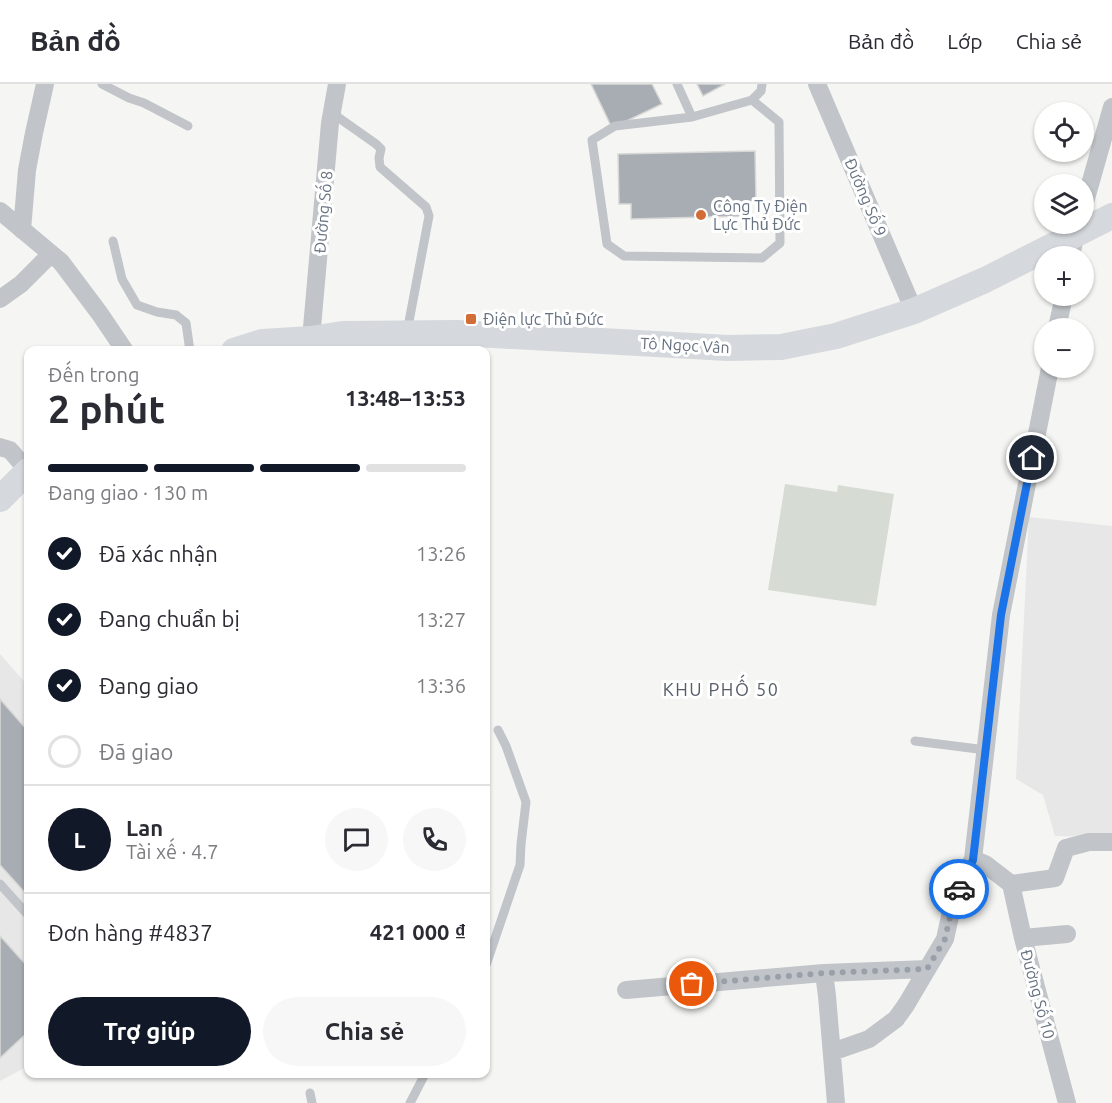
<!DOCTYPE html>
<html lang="vi">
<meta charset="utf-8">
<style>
:root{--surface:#fff;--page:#f7f7f7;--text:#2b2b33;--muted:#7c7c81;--line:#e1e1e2;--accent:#111827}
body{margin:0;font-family:Ubuntu,sans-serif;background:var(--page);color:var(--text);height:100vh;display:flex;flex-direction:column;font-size:22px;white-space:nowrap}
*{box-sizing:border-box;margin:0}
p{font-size:20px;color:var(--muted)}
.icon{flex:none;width:33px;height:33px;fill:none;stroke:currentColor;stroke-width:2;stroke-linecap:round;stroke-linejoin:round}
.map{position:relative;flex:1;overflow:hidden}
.side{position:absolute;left:24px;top:262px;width:466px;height:732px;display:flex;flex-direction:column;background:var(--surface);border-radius:12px;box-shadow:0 2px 4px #0004}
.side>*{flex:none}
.controls{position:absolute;left:1034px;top:18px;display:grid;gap:12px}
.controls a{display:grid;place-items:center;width:60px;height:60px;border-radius:50%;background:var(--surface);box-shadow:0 2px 4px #0004;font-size:30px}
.pin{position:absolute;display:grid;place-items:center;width:51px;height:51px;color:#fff;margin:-26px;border:3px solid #fff;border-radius:50%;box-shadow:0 2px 6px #0007}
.courier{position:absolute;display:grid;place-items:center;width:60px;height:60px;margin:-30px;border:4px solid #1a73e8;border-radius:50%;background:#fff;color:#222;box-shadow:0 2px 8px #0007}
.headline em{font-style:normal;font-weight:600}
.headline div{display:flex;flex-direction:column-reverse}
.headline{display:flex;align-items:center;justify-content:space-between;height:102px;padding:0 24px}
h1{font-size:39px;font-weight:600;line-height:45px}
.bar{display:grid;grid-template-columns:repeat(4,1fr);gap:9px 6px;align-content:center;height:72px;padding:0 24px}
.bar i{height:8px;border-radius:4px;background:var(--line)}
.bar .on{background:var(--accent)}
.bar p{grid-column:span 4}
.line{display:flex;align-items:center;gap:15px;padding:0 24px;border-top:2px solid var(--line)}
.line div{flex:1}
.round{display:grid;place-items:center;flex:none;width:63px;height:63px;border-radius:32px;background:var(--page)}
ol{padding:0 24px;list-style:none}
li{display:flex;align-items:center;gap:18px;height:66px}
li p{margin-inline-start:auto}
li .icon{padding:6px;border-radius:50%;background:var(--accent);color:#fff;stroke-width:4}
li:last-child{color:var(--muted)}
li i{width:33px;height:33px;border:3px solid var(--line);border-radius:50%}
.button{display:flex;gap:12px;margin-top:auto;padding:12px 24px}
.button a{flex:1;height:69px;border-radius:36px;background:var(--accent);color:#fff;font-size:24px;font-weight:600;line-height:69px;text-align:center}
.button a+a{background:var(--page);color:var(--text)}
header{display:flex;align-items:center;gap:36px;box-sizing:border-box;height:84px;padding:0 30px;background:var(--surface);border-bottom:2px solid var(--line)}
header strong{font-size:28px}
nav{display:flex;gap:33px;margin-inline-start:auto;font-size:21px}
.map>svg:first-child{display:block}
</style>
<header>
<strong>Bản đồ</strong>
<nav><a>Bản đồ</a><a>Lớp</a><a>Chia sẻ</a></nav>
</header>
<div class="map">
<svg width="1112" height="1019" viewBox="0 0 1112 1019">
<rect width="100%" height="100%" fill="#f5f6f3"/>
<path fill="#e6e7e6" d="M1029,433L1112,442V753L1055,752L1043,711L1016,695Z
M0,570L28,602V982L0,997Z"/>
<path fill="#d6dcd4" d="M785,400L837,408L838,401L894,410L876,522L768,506Z"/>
<path fill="#a8adb4" stroke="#d7d7d5" stroke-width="1.5" d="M591,0H652L662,20L612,44Z
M697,0H725L703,12Z
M755,67L756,118H744V132L631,135V120H619L618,70Z
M0,615L28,647V812L0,781Z
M0,852L28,883V948L0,974Z"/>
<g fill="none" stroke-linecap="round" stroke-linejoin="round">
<path stroke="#c1c4c8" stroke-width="9" d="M102,0L129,14L144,19L188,42
M677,0L692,33
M752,16L779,38L780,159L762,174L624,172L607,160L592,56L615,42L692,33L752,16L761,7L762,0
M332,29L376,60L381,65L379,74L380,83L426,123L429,132L407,248
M113,157L122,195L137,221L157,228L176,231L186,239L190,267
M915,657L986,666
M0,800L28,831
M486,881L520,781L521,760L526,718L506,662L498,646
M310,1009L312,1019
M410,1019L425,990"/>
<path stroke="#c1c4c8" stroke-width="18" d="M817,0L914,227
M1083,125L1112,23
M0,127L61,178L100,230L125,267
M22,146L27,86L34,49L45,0
M1071,172L1077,144
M0,215L21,200L51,170
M1057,244L1064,212
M311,255L330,39L337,0
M0,363L10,366L28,387
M973,775L985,780L1011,800
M1011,800L1023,854L1067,1019
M1011,800L1055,794L1066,764L1089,758H1112
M1023,854L1067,850
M824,889L927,885
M626,906L824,889L827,912L836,1019
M832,968L869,955L896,935L906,921L945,855L951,828L958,806L973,775L1001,531L1050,284"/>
<path stroke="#d5d8dc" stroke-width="26" d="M234,267L262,258L311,255L342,250L457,249L728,264L781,263L836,252L914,227L985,196L1112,132
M0,415L28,387"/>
</g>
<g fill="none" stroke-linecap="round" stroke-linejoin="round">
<path stroke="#99a0a9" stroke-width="6" stroke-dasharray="0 10.8" d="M692,900L824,889L927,885L945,855L951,828L959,805"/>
<path stroke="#1a73e8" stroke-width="8" d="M959,805L973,776L1001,531L1032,374"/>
</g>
<g fill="#d36d36" stroke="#fff" stroke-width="2">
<circle cx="701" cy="131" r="6"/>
<rect x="465" y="229" width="12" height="12" rx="3"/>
</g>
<g text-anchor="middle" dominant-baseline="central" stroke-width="6" stroke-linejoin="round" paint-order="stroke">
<g font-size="16" fill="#677281" stroke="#fff">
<text transform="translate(866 113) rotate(67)">Đường Số 9</text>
<text transform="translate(323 128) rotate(-85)">Đường Số 8</text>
<text transform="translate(685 261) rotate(3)">Tô Ngọc Vân</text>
<text transform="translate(1038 910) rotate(75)">Đường Số 10</text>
</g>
<g font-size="16" fill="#677281" stroke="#fff" text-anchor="start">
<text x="713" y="122">Công Ty Điện<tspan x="713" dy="18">Lực Thủ Đức</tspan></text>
<text x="483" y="235">Điện lực Thủ Đức</text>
</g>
<g font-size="18" letter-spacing="1.5" fill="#555d67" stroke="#fff">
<text x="721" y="605">KHU PHỐ 50</text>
</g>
</g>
</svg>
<div class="controls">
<a><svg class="icon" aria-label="locate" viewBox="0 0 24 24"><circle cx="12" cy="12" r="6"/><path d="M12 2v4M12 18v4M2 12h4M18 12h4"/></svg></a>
<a><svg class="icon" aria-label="layers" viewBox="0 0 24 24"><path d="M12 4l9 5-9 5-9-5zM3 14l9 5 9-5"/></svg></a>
<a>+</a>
<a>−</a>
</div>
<div class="pin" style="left:692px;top:900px;background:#ea580c"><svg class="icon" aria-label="bag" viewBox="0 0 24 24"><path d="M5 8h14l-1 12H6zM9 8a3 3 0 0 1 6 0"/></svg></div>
<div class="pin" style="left:1032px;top:374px;background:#1f2937"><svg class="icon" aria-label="home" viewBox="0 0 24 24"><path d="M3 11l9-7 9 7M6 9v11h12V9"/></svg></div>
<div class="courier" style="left:959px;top:805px"><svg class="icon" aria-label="car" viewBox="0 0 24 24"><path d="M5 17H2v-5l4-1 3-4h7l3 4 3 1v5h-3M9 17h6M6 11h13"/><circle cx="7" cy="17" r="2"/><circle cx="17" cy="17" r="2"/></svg></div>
<section class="side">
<div class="headline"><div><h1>2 phút</h1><p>Đến trong</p></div><em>13:48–13:53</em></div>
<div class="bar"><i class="on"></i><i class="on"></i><i class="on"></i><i></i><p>Đang giao · 130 m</p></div>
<ol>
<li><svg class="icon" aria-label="check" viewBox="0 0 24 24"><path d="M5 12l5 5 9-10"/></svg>Đã xác nhận<p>13:26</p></li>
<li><svg class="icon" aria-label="check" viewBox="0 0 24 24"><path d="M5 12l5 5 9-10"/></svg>Đang chuẩn bị<p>13:27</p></li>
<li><svg class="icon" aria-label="check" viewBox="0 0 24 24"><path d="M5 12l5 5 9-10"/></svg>Đang giao<p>13:36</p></li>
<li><i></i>Đã giao</li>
</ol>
<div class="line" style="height:108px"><b class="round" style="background:var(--accent);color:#fff">L</b><div><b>Lan</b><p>Tài xế · 4.7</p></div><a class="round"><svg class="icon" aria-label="chat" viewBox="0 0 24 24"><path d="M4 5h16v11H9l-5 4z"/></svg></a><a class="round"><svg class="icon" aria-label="phone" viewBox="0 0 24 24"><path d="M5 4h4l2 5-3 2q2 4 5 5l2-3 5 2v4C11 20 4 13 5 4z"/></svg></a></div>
<div class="line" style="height:78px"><div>Đơn hàng #4837</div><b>421 000 ₫</b></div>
<div class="button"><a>Trợ giúp</a><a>Chia sẻ</a></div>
</section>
</div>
